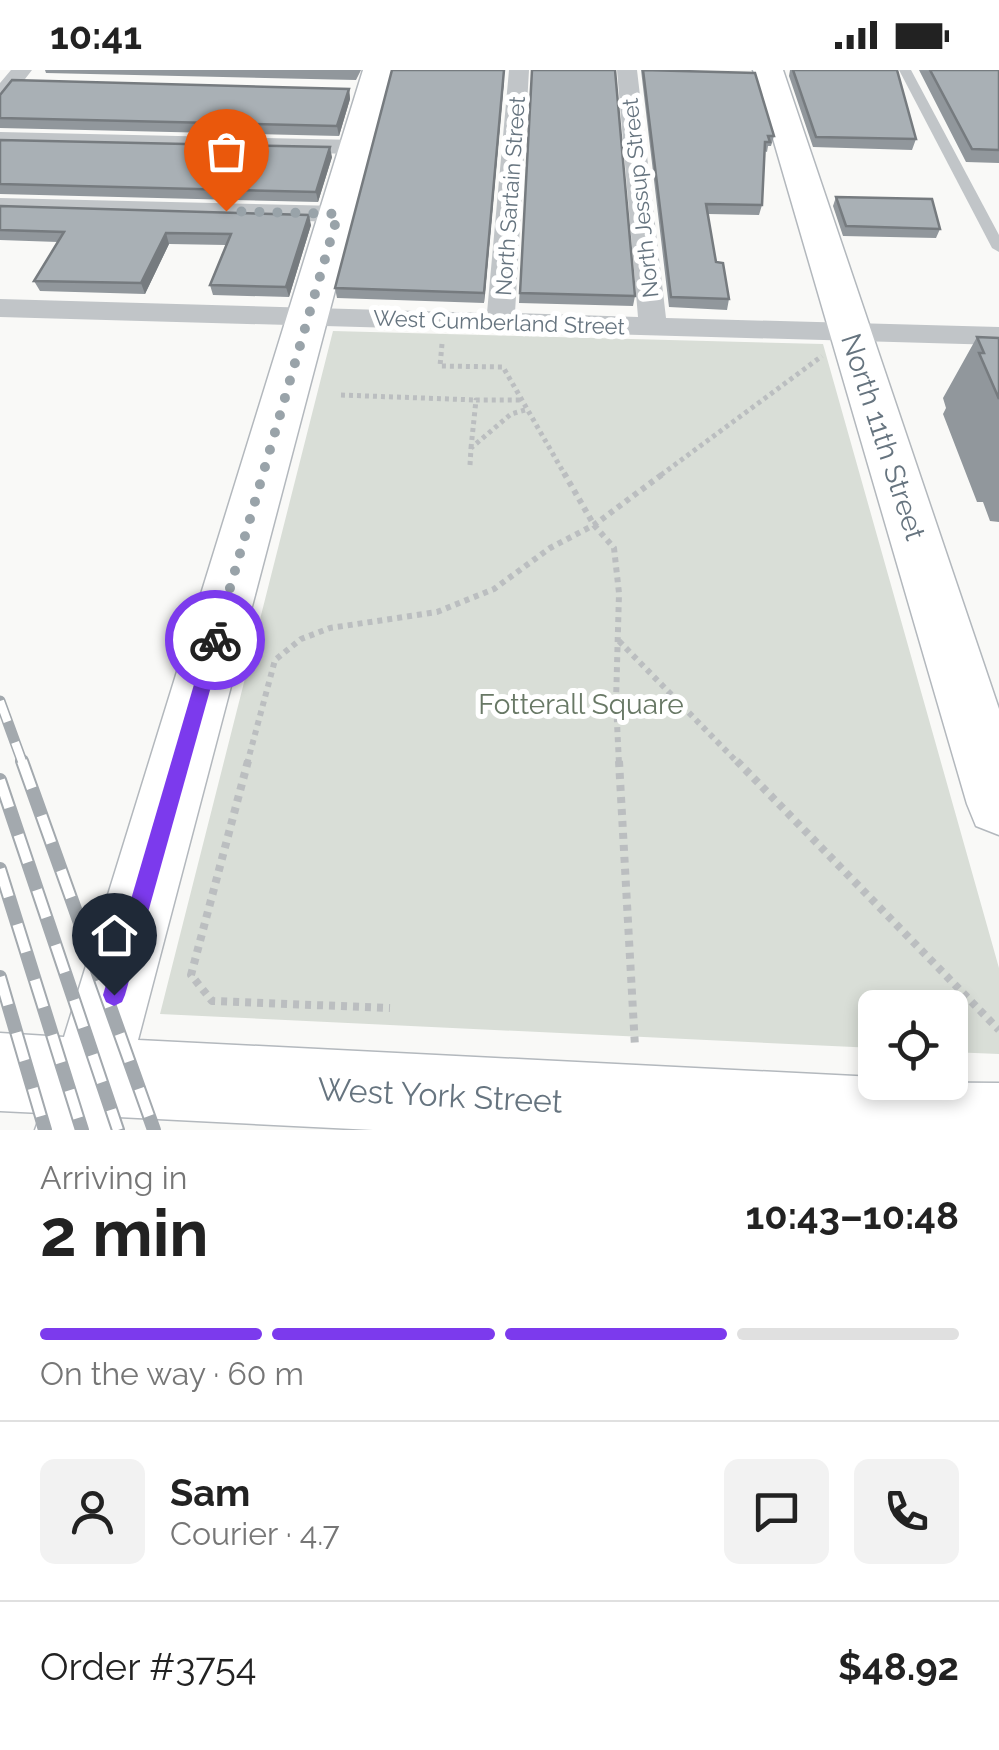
<!DOCTYPE html>
<meta charset="utf-8">
<style>
:root{--surface:#fff;--page:#f2f2f2;--text:#222;--muted:#767676;--line:#e0e0e0;--accent:#7c3aed}
body{margin:0;font-family:Raleway,sans-serif;background:var(--page);color:var(--text);height:100vh;display:flex;flex-direction:column;font-size:38px;white-space:nowrap}
*{box-sizing:border-box;margin:0}
p{font-size:32px;color:var(--muted)}
.icon{flex:none;width:55px;height:55px;fill:none;stroke:currentColor;stroke-width:2;stroke-linecap:round;stroke-linejoin:round}
.map{position:relative;height:1060px;overflow:hidden}
.details{display:flex;flex-direction:column;background:var(--surface);flex:1}
.details>*{flex:none}
.tools{position:absolute;left:858px;top:920px;display:grid;gap:20px}
.tools a{display:grid;place-items:center;width:110px;height:110px;border-radius:15px;background:var(--surface);box-shadow:0 5px 15px #0003;font-size:50px}
.pin{position:absolute;display:grid;place-items:center;width:85px;height:85px;color:#fff;margin:-102px -42px;border-radius:50% 50% 50% 0;rotate:-45deg;box-shadow:0 0 10px #0007}
.pin .icon{rotate:45deg}
.courier{position:absolute;display:grid;place-items:center;width:100px;height:100px;margin:-50px;border:8px solid #7c3aed;border-radius:50%;background:#fff;color:#222;box-shadow:0 2px 12px #0007}
.head em{font-style:normal;font-weight:700}
.head div{display:flex;flex-direction:column-reverse}
.head{display:flex;align-items:center;justify-content:space-between;height:170px;padding:0 40px}
h1{font-size:65px;font-weight:700;line-height:75px}
.bar{display:grid;grid-template-columns:repeat(4,1fr);gap:15px 10px;align-content:center;height:120px;padding:0 40px}
.bar i{height:12px;border-radius:8px;background:var(--line)}
.bar .active{background:var(--accent)}
.bar p{grid-column:span 4}
.line{display:flex;align-items:center;gap:25px;padding:0 40px;border-top:2px solid var(--line)}
.line div{flex:1}
.round{display:grid;place-items:center;flex:none;width:105px;height:105px;border-radius:15px;background:var(--page)}
.status{display:flex;justify-content:space-between;align-items:center;height:70px;padding:0 50px;background:var(--surface);direction:ltr}
.status svg{height:28px;fill:currentColor}
.map>svg:first-child{display:block}
</style>
<div class="status"><b>10:41</b><svg viewBox="0 0 49 12"><path d="M0 12V9h3v3zM5 12V6h3v6zM10 12V3h3v9zM15 12V0h3v12zM26 1h20v11H26zM47 4h2v5h-2z"/></svg></div>
<div class="map">
<svg width="999" height="1060" viewBox="0 0 999 1060">
<rect width="100%" height="100%" fill="#f9f9f7"/>
<path fill="#d9ded7" d="M333,261L823,274L999,898V984L950,982V938H875V978L160,944Z"/>
<g fill="none" stroke-linecap="round" stroke-linejoin="round">
<defs>
<path id="secondary" d="M363,0H393L138,970L875,1007V1012L999,1013V1060H373L118,1047L115,1060H35L41,1043L0,1041V963L64,967Z
M753,0H783L999,639V765L976,756L967,734Z"/>
</defs>
<use href="#secondary" stroke="#b3b8bd" stroke-width="3"/>
<path stroke="#bbbec0" stroke-width="5" stroke-dasharray="4 4" stroke-linecap="butt" d="M442,274L440,296L503,297L565,405
M341,325L476,330
M471,378L476,330H520
M470,395L471,378L511,344L525,340
M661,405L822,286"/>
<path stroke="#bbbec0" stroke-width="6" stroke-dasharray="5 5" stroke-linecap="butt" d="M564,403L594,455L614,478L619,523L616,632L619,694
M619,571L739,694
M247,694L275,590L301,569L330,558L437,542L494,519L550,478L594,455L664,403"/>
<path stroke="#bbbec0" stroke-width="8" stroke-dasharray="6 6" stroke-linecap="butt" d="M248,691L191,905L212,931L390,938
M619,691L635,977
M737,691L999,960"/>
<path fill="#c1c5c8" fill-rule="evenodd" d="M899,0H911L999,165V182L992,178Z"/>
<path fill="#c1c5c8" fill-rule="evenodd" d="M11,0H32L8,31L0,32V13Z
M509,0H529L515,243L638,247L617,0H637L666,248L999,257V275L0,247V229L487,243Z
M0,62L356,70L368,77L356,84L0,76Z
M0,128L338,136L351,144L338,152L0,142Z"/>
<use href="#secondary" fill="#fff" fill-rule="evenodd"/>
<defs>
<path id="rail-far1" d="M0,631L23,694"/>
<path id="rail" d="M22,691L154,1060
M0,710L118,1060
M0,799L82,1060
M0,907L45,1060"/>
</defs>
<use href="#rail-far1" stroke="#a3a9ae" stroke-width="11"/>
<use href="#rail" stroke="#a3a9ae" stroke-width="14"/>
<use href="#rail-far1" stroke="#fff" stroke-width="8" stroke-dasharray="22" stroke-linecap="butt"/>
<use href="#rail" stroke="#fff" stroke-width="10" stroke-dasharray="29" stroke-linecap="butt"/>
</g>
<path fill="#91979c" d="M45,0H361L356,10L46,3Z
M532,0L635,226L633,236L519,233Z
M641,0H686L774,66L771,76H768L767,82L764,81L762,135L759,145L708,144L716,192L729,229L727,240L669,237Z
M790,0H897L916,69L912,80L813,77L789,6Z
M919,0H999V93L966,92Z
M504,10L484,233L337,228L335,218Z
M349,19L350,29L339,66L0,58V25Z
M0,70L332,87L318,132L0,124Z
M836,127L940,159L936,168L843,166L833,136Z
M0,136L311,155L289,227L213,225L210,215L226,175L169,174L145,224L40,221L34,211L58,172L0,170Z
M977,267L999,268V452L990,451L983,432H977L943,344L946,338L943,328Z"/>
<path fill="#767b7f" d="M504,0V10L484,233V223Z
M349,19L350,29L339,66L337,56Z
M330,77L332,87L318,132L316,122Z
M309,145L311,155L289,227L286,217Z
M166,163L169,174L145,224L141,213Z"/>
<path fill="#a9b0b5" stroke="#767b7f" stroke-width="2.5" d="M392,0H504L484,223L335,218Z
M532,0H615L635,226L520,223Z
M643,0L755,3L774,66H768L770,72H765L762,135L706,134L716,192L723,193L729,229L671,227Z
M793,0H897L916,69L816,67Z
M930,0H999V80L972,79Z
M12,10L349,19L337,56L0,48V25Z
M0,70L330,77L316,122L0,114Z
M836,127L932,129L940,159L846,156Z
M0,136L309,145L286,217L210,215L231,164L166,163L141,213L34,211L64,162L0,160Z
M977,267L999,268V329L979,283H984Z"/>
<path fill="#7c3aed" d="M215,563L224,570L125,925L122,932L114,936L106,932L103,925L207,570Z"/>
<g fill="none" stroke-linecap="round" stroke-linejoin="round">
<path stroke="#99a3a9" stroke-width="10" stroke-dasharray="0 18" d="M215,570L338,144L226,141"/>
</g>
<g text-anchor="middle" dominant-baseline="central" stroke-width="10" stroke-linejoin="round" paint-order="stroke">
<g font-size="22" fill="#66747f" stroke="#fff">
<text transform="translate(510 126) rotate(-86)">North Sartain Street</text>
<text transform="translate(640 128) rotate(-96)">North Jessup Street</text>
<text transform="translate(499 252) rotate(2)">West Cumberland Street</text>
</g>
<g font-size="28" fill="#66747f" stroke="#fff">
<text transform="translate(883 367) rotate(72)">North 11th Street</text>
</g>
<g font-size="28" fill="#687865" stroke="#fff">
<text x="581" y="634">Fotterall Square</text>
</g>
<g font-size="32" fill="#66747f" stroke="#fff">
<text transform="translate(440 1025) rotate(3)">West York Street</text>
</g>
</g>
</svg>
<div class="tools">
<a><svg class="icon" aria-label="locate" viewBox="0 0 24 24"><circle cx="12" cy="12" r="6"/><path d="M12 2v4M12 18v4M2 12h4M18 12h4"/></svg></a>
</div>
<div class="pin" style="left:226px;top:141px;background:#ea580c"><svg class="icon" aria-label="bag" viewBox="0 0 24 24"><path d="M5 8h14l-1 12H6zM9 8a3 3 0 0 1 6 0"/></svg></div>
<div class="pin" style="left:114px;top:925px;background:#1f2937"><svg class="icon" aria-label="home" viewBox="0 0 24 24"><path d="M3 11l9-7 9 7M6 9v11h12V9"/></svg></div>
<div class="courier" style="left:215px;top:570px"><svg class="icon" aria-label="bike" viewBox="0 0 24 24"><circle cx="6" cy="16" r="4"/><circle cx="18" cy="16" r="4"/><path d="M6 16l4-8h5l3 8M10 8l3 8H6M13 5h3"/></svg></div>
</div>
<section class="details">
<div class="head"><div><h1>2 min</h1><p>Arriving in</p></div><em>10:43–10:48</em></div>
<div class="bar"><i class="active"></i><i class="active"></i><i class="active"></i><i></i><p>On the way · 60 m</p></div>
<div class="line" style="height:180px"><a class="round"><svg class="icon" aria-label="person" viewBox="0 0 24 24"><circle cx="12" cy="8" r="4"/><path d="M4 21q1-7 8-7t8 7"/></svg></a><div><b>Sam</b><p>Courier · 4.7</p></div><a class="round"><svg class="icon" aria-label="chat" viewBox="0 0 24 24"><path d="M4 5h16v11H9l-5 4z"/></svg></a><a class="round"><svg class="icon" aria-label="phone" viewBox="0 0 24 24"><path d="M5 4h4l2 5-3 2q2 4 5 5l2-3 5 2v4C11 20 4 13 5 4z"/></svg></a></div>
<div class="line" style="height:130px"><div>Order #3754</div><b>$48.92</b></div>
</section>
